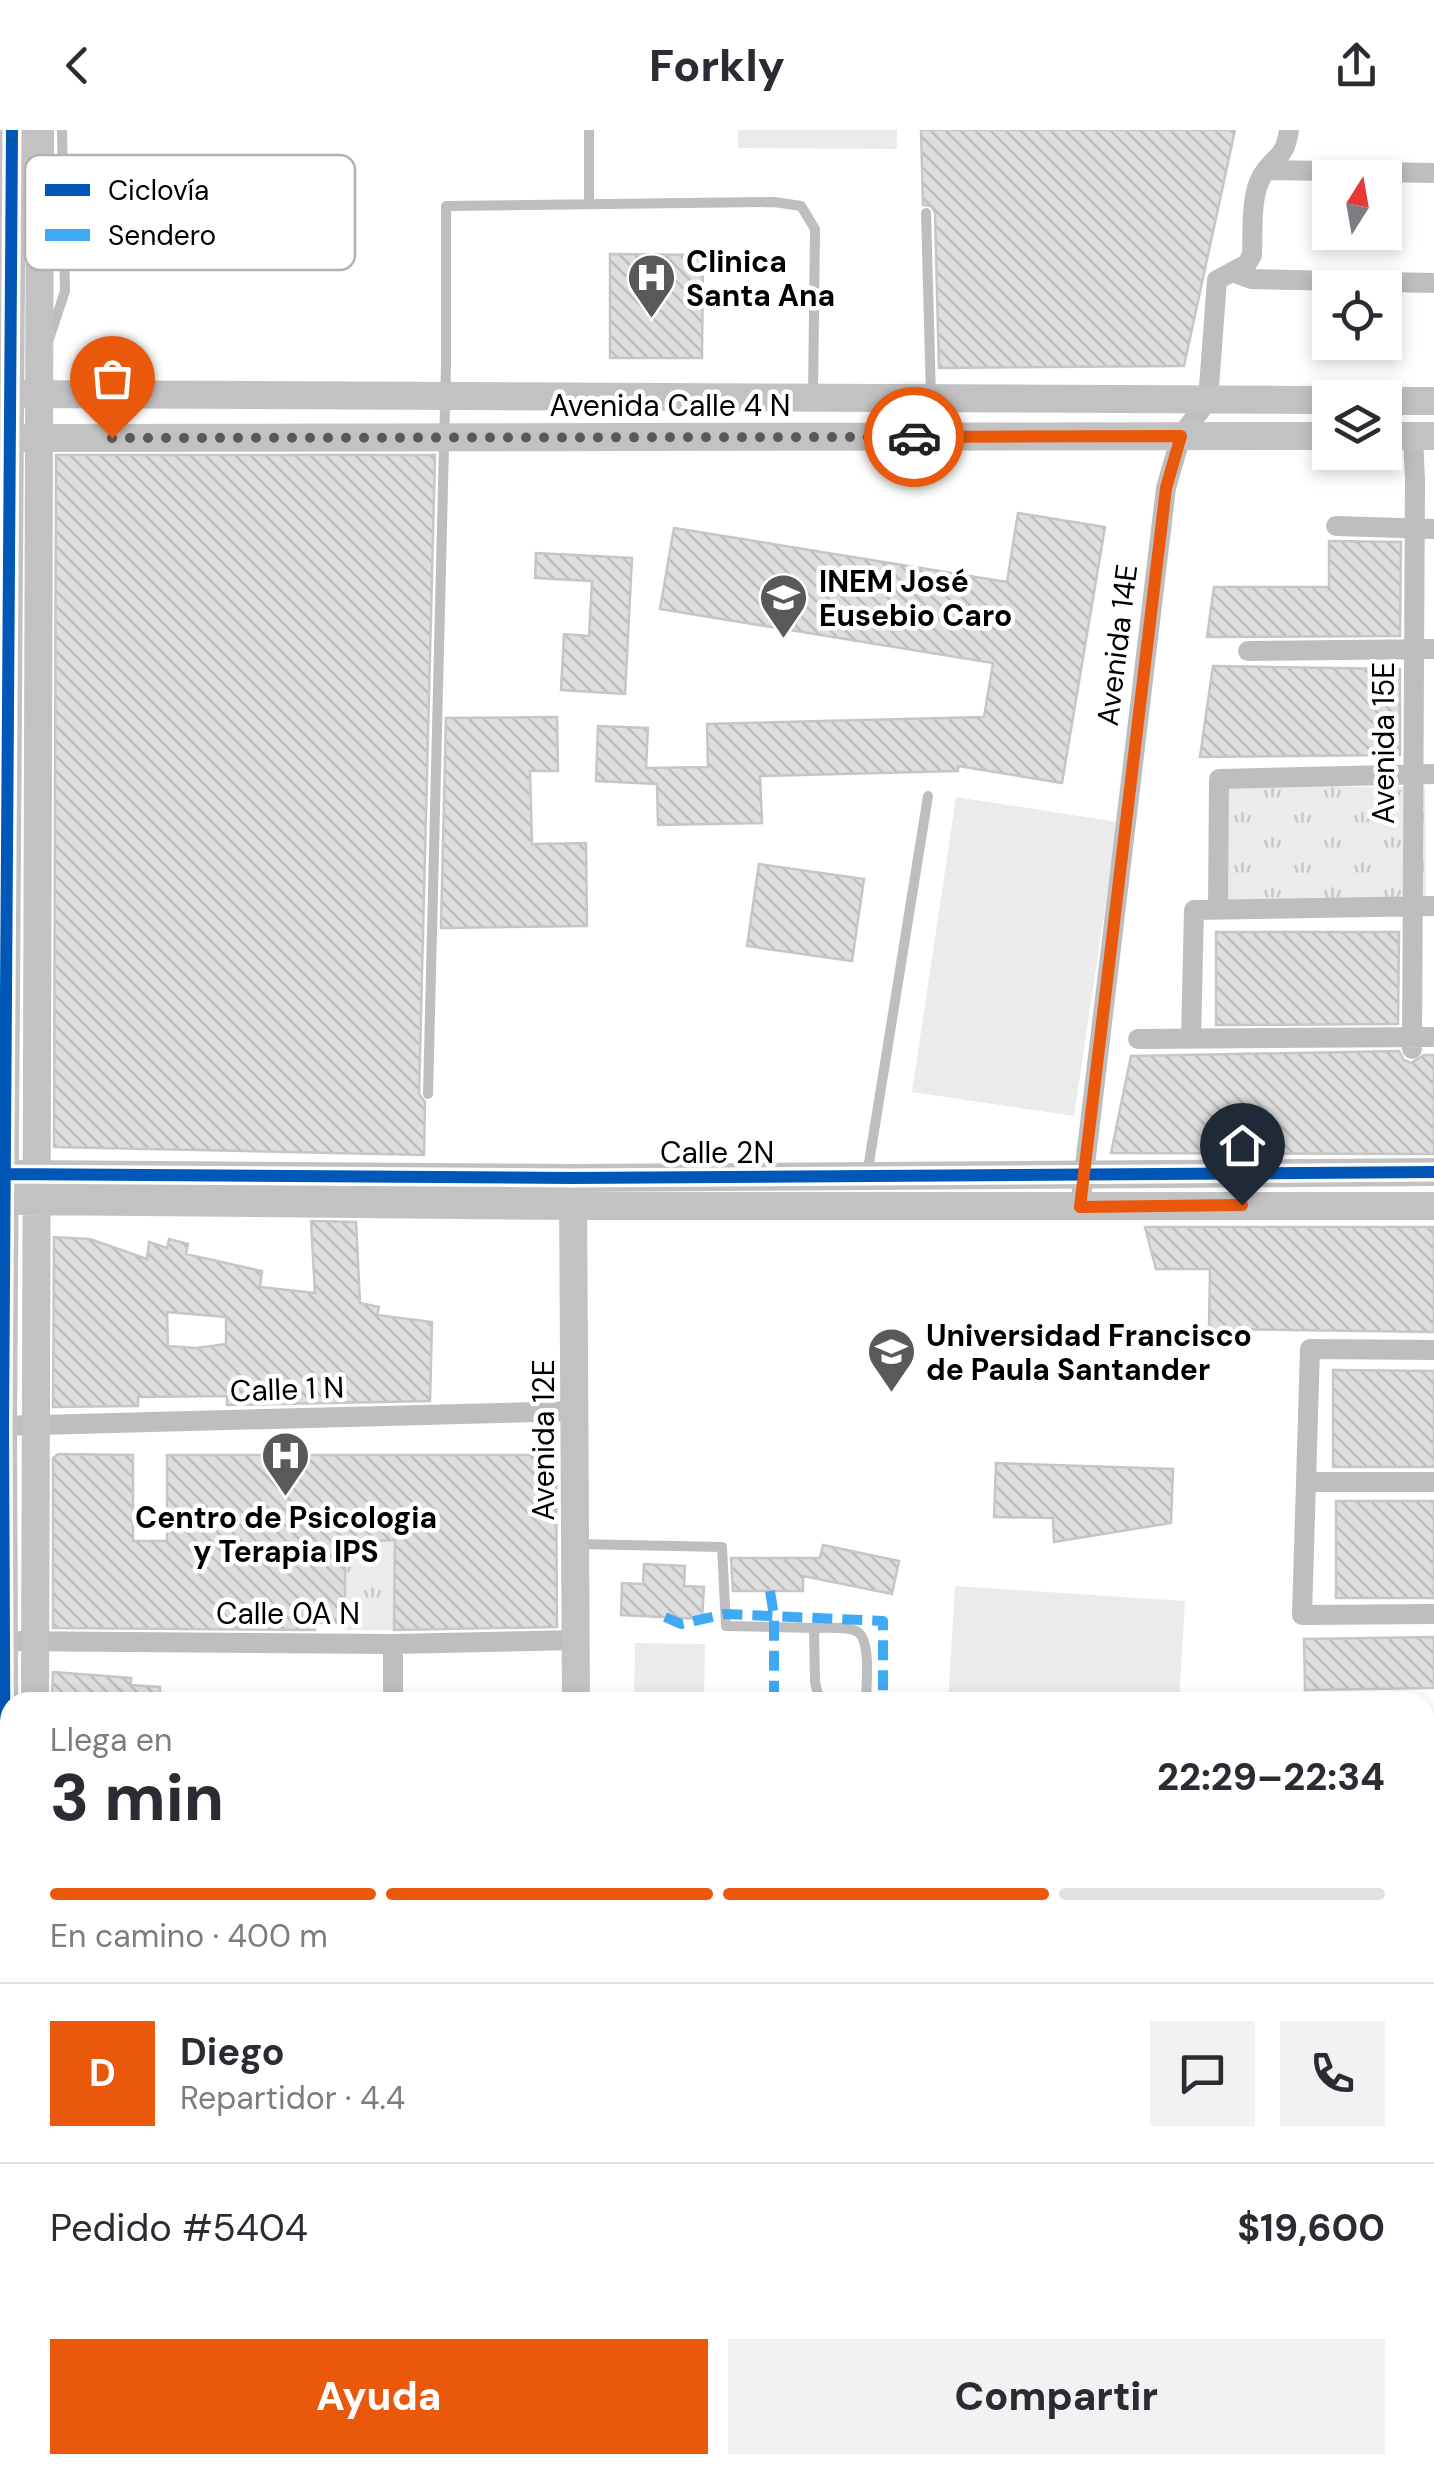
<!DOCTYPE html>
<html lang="es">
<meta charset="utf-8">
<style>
:root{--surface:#fff;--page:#f2f2f3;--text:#2b2b33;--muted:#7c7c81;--line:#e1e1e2;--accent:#ea580c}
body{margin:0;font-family:"DM Sans",sans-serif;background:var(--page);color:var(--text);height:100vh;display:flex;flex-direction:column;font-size:38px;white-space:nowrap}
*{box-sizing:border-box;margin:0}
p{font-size:32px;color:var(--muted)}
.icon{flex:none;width:55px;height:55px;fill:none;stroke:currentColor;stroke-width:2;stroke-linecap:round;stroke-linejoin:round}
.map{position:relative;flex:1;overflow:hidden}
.side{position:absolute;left:0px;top:1562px;width:1435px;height:782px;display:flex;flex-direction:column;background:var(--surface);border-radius:30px 30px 0 0;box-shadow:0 5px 15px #0003}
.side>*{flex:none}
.needle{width:65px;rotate:11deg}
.controls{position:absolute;left:1312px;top:30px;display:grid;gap:20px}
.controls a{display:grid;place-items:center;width:90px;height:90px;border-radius:0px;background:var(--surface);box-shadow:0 5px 15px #0003;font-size:50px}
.pin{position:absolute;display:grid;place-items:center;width:85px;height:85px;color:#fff;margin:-102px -42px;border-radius:50% 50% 50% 0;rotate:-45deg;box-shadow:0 0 10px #0007}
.pin .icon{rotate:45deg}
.courier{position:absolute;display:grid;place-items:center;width:100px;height:100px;margin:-50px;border:8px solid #ea580c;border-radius:50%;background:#fff;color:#222;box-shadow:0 2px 12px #0007}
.summary em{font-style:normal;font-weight:800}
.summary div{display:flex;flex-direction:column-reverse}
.summary{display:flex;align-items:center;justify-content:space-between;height:170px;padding:0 50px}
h1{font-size:65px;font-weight:800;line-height:75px}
.bar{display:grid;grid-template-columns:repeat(4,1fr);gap:15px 10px;align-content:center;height:120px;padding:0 50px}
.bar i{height:12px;border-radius:8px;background:var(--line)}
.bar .selected{background:var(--accent)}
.bar p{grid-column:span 4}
.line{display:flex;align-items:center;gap:25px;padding:0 50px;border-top:2px solid var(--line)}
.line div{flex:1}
.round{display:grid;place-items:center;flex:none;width:105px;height:105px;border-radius:0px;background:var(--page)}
.cta{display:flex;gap:20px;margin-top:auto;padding:20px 50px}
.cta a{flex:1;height:115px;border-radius:0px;background:var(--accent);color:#fff;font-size:40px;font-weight:800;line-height:115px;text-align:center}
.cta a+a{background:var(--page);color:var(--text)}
header{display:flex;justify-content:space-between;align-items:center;height:130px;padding:0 50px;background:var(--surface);font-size:45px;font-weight:800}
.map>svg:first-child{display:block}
</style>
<header><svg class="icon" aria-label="back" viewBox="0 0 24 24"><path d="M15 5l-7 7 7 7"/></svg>Forkly<svg class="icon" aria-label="share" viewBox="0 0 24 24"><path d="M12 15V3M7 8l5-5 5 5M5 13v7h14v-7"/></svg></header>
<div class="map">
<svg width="1434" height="2344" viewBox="0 0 1434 2344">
<defs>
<pattern id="grass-tufts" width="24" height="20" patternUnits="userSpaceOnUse" patternTransform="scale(2.5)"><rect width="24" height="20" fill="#ebebeb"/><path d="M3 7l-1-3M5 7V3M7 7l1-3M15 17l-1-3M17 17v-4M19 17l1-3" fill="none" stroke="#c8c8c8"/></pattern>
<pattern id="building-back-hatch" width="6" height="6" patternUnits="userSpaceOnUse" patternTransform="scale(2.5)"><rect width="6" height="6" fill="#dedede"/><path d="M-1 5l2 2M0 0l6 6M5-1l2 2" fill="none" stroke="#bdbdbd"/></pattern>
</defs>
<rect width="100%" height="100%" fill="#fff"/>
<path fill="url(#grass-tufts)" d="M1223,656L1425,657L1426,772H1220Z
M395,1410L394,1500H345V1412Z"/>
<path fill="#ebebeb" d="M738,0H897V19L738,18Z
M956,667L1118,692L1074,986L912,962Z
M955,1456L1185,1471L1179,1572H948Z
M635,1513L705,1514L704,1572H634Z"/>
<path fill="url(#building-back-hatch)" stroke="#c6c6c6" stroke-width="2.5" fill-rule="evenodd" d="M921,0H1235L1184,236L939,238L935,83L931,76L923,75Z
M610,124L703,125L702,228H610Z
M56,325H435L419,964L425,972L424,1025L54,1017Z
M1018,383L1105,397L1062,653L958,636V641L760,646L762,693L658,695L657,654L596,651L598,596L648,598L646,638L708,637L707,594L984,587L993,533L660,479L674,398L1007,452Z
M1329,411L1401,412L1400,506L1207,507L1214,457H1329Z
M536,423L632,428L625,564L561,560L564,504L589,506L592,451L535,448Z
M1213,536L1400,539V625L1200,627Z
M557,587L558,641H530L532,714L586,713L587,796L441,798L446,588Z
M759,734L864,749L852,831L747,816Z
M1216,802H1399L1398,894L1216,895Z
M1399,921L1404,930L1411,933L1424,925H1434V1024L1111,1023L1131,926Z
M311,1091L356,1092L360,1173L379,1177L377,1185L432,1192L430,1271L227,1275V1266L138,1267V1276L53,1277L54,1107L90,1109L147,1129L149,1112L167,1118L169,1109L188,1114L186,1124L262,1141L260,1157L315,1163ZM167,1182L226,1187V1214L196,1218L168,1216Z
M1145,1097H1434V1202L1209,1199L1210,1139H1156Z
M1333,1240L1434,1241V1337H1333Z
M58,1324L133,1325V1411H167V1325H556L557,1497L394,1500L395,1410L345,1412V1493H315V1500L53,1498V1328Z
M996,1333L1173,1339L1171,1393L1054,1412L1053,1388L994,1387Z
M1336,1371H1434V1468H1336Z
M823,1415L899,1431L892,1464L803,1446V1461H733L731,1428H820Z
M644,1434L685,1436L684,1456L704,1457L702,1489L621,1485L622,1453L643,1454Z
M1434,1507V1558L1305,1560L1304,1509Z
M53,1542L131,1548V1555L160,1557V1572H52Z"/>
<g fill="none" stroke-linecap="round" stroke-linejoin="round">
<path stroke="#bebebe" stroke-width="10" d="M589,74V0
M926,83L931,267
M49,209L65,161L62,0
M428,964L446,235V76L774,72L801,76L815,99L813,267
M867,1045L928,666
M576,1414L722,1417L726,1496L814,1498
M820,1572L815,1552L814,1498C827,1498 845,1496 856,1501C872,1508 866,1556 866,1572
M1425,2003L1434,2002
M1212,2335L1214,2344"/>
<path stroke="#bebebe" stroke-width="20" d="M1267,40L1434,43
M1232,142L1252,149L1434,153
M1336,396L1434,399
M1248,521L1434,519
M1218,779L1219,649L1434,644
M1138,909L1434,907
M1191,909L1194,780L1434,776
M1412,919L1415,350L1413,306
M1080,1077L1166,358L1181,306L1208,270L1217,150L1247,134L1252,125C1253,103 1250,66 1262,46C1274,25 1285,30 1289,0
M1434,1220L1310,1219L1302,1485L1434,1484
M0,1296L575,1281
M1306,1352H1434
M0,1511L393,1514L576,1510
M393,1514V1572
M1425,1631H1434
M1425,1917H1434
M0,2204H10
M393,2335V2344
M1305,2344L1310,2335"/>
<path stroke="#c2c2c2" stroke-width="28" d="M22,264L1330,270
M1385,271H1434
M1385,306H1434
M22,308L1330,306
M21,1044L572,1048L1434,1042
M573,1059L576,1572
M21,1071L575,1076H1434
M35,1572L40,0
M0,1900L5,1730L3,1296L12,0
M0,1959H10
M24,2335V2344
M578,2335V2344
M1418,2344L1434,2330"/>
<path stroke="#3fa9f5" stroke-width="10" stroke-dasharray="20 10" stroke-linecap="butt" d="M770,1461L774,1486V1572
M665,1487L681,1494L725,1484L883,1491V1572
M849,2335L853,2344
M926,2335L928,2344
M950,2335L958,2344
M1208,2335V2344
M797,2338L810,2344
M671,2344L672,2335
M736,2344L737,2335
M993,2344V2335
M1140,2344L1144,2335"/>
<defs>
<path id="cycleway" d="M0,1044L572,1048L1434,1042
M0,1900L5,1730L3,1296L12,0"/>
</defs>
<use href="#cycleway" stroke="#fff" stroke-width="19"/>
<use href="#cycleway" stroke="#0057b8" stroke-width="12"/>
</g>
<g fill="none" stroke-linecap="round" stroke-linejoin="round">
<path stroke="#595959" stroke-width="10" stroke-dasharray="0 18" d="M112,308L914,307"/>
<path stroke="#ea580c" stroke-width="12" d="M914,307L1181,306L1166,358L1080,1077L1242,1075"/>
</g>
<defs>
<symbol id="hospital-pin" viewBox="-11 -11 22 30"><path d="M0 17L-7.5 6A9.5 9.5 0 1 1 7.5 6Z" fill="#595959" stroke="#fff"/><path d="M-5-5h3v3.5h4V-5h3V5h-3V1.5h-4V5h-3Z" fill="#fff"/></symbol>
<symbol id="university-pin" viewBox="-11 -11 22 30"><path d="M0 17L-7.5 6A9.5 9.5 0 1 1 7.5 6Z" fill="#595959" stroke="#fff"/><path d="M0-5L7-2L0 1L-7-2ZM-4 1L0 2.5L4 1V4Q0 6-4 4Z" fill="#fff"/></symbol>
</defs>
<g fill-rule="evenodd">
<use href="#hospital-pin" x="624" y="120" width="55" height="75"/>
<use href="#university-pin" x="756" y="440" width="55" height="75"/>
<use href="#university-pin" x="864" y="1194" width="55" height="75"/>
<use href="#hospital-pin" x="258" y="1298" width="55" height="75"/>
</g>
<g text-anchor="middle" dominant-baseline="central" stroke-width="9" stroke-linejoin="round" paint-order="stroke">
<g font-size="30" font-weight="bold" fill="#000" stroke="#fff" text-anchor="start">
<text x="686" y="131">Clinica<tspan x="686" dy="34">Santa Ana</tspan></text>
<text x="819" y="451">INEM José<tspan x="819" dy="34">Eusebio Caro</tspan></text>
<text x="926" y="1205">Universidad Francisco<tspan x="926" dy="34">de Paula Santander</tspan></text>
<text x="286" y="1387" text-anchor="middle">Centro de Psicologia<tspan x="286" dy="34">y Terapia IPS</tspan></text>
</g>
<g font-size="30" fill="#000" stroke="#fff">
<text x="670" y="275">Avenida Calle 4 N</text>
<text transform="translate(1117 515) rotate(-83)">Avenida 14E</text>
<text transform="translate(1383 613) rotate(-90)">Avenida 15E</text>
<text x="717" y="1022">Calle 2N</text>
<text transform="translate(287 1259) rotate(-2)">Calle 1 N</text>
<text transform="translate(543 1310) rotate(-90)">Avenida 12E</text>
<text x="288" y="1483">Calle 0A N</text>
</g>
</g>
<rect x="25" y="25" width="330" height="115" rx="15" fill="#fff" stroke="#b2b2b2" stroke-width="2.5"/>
<rect x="45" y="54" width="45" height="12" fill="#0057b8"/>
<rect x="45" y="99" width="45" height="12" fill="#3fa9f5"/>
<g font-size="28" fill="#000">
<text x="108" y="70">Ciclovía</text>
<text x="108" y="115">Sendero</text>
</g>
</svg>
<div class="controls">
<a><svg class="needle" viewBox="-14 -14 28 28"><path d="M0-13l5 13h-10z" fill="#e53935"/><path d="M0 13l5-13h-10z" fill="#7c7c81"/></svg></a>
<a><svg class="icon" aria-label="locate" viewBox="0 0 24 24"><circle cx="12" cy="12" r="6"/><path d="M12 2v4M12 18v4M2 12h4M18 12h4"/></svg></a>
<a><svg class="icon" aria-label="layers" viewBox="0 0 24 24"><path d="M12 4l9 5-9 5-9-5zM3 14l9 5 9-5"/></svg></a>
</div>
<div class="pin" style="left:112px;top:308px;background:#ea580c"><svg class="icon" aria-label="bag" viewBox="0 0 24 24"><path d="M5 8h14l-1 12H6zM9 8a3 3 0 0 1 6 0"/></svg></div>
<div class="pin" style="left:1242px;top:1075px;background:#1f2937"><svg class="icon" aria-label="home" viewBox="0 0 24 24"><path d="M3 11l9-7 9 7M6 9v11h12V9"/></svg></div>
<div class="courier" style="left:914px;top:307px"><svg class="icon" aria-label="car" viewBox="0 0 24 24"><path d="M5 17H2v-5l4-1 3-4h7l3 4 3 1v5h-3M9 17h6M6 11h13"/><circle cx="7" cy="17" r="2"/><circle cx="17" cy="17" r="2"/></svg></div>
<section class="side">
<div class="summary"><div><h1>3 min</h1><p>Llega en</p></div><em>22:29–22:34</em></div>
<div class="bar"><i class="selected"></i><i class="selected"></i><i class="selected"></i><i></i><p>En camino · 400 m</p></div>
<div class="line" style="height:180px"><b class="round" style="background:var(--accent);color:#fff">D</b><div><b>Diego</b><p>Repartidor · 4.4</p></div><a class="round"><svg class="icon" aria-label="chat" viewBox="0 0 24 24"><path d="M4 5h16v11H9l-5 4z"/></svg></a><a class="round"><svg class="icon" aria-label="phone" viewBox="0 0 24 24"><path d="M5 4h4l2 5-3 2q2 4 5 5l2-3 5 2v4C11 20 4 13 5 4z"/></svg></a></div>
<div class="line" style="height:130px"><div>Pedido #5404</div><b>$19,600</b></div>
<div class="cta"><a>Ayuda</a><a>Compartir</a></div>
</section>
</div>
